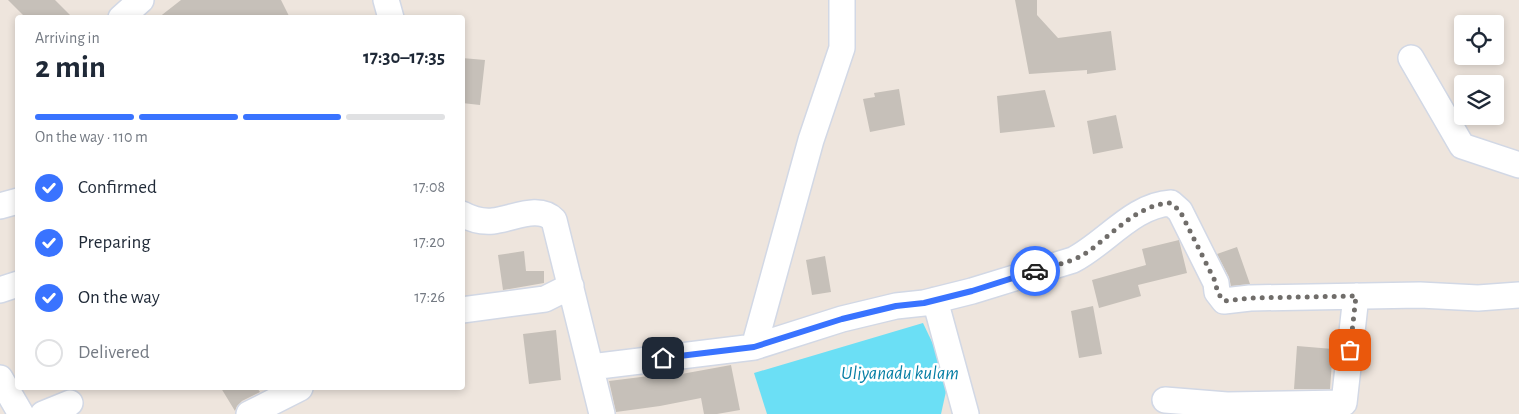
<!DOCTYPE html>
<meta charset="utf-8">
<style>
:root{--surface:#fff;--page:#f6f6f7;--text:#1f2937;--muted:#747a83;--line:#e0e1e3;--accent:#3973ff}
body{margin:0;font-family:"Alegreya Sans",sans-serif;background:var(--page);color:var(--text);height:100vh;display:flex;flex-direction:column;font-size:19px;white-space:nowrap}
*{box-sizing:border-box;margin:0}
p{font-size:16px;color:var(--muted)}
.icon{flex:none;width:28px;height:28px;fill:none;stroke:currentColor;stroke-width:2;stroke-linecap:round;stroke-linejoin:round}
.map{position:relative;flex:1;overflow:hidden}
.sheet{position:absolute;left:15px;top:15px;width:450px;height:375px;display:flex;flex-direction:column;background:var(--surface);border-radius:5px;box-shadow:0 2px 8px #0003}
.sheet>*{flex:none}
.buttons{position:absolute;left:1454px;top:15px;display:grid;gap:10px}
.buttons a{display:grid;place-items:center;width:50px;height:50px;border-radius:5px;background:var(--surface);box-shadow:0 2px 8px #0003;font-size:25px}
.pin{position:absolute;display:grid;place-items:center;width:42px;height:42px;color:#fff;margin:-21px;border-radius:10px;box-shadow:0 2px 8px #0006}
.courier{position:absolute;display:grid;place-items:center;width:50px;height:50px;margin:-25px;border:4px solid #3973ff;border-radius:50%;background:#fff;color:#222;box-shadow:0 1px 6px #0007}
.head em{font-style:normal;font-weight:600}
.head div{display:flex;flex-direction:column-reverse}
.head{display:flex;align-items:center;justify-content:space-between;height:85px;padding:0 20px}
h1{font-size:32px;font-weight:600;line-height:38px}
.bar{display:grid;grid-template-columns:repeat(4,1fr);gap:8px 5px;align-content:center;height:60px;padding:0 20px}
.bar i{height:6px;border-radius:4px;background:var(--line)}
.bar .current{background:var(--accent)}
.bar p{grid-column:span 4}
ol{padding:0 20px;list-style:none}
li{display:flex;align-items:center;gap:15px;height:55px}
li p{margin-inline-start:auto}
li .icon{padding:5px;border-radius:50%;background:var(--accent);color:#fff;stroke-width:4}
li:last-child{color:var(--muted)}
li i{width:28px;height:28px;border:2px solid var(--line);border-radius:50%}
.map>svg:first-child{display:block}
</style>
<div class="map">
<svg width="1519" height="414" viewBox="0 0 1519 414">
<rect width="100%" height="100%" fill="#eee5dd"/>
<path fill="#6bdff5" d="M923,323L943,365L947,387L941,414H767L754,373Z"/>
<path fill="#c6c0b9" d="M8,0H55L73,18H26Z
M181,0H281L290,18H158Z
M1015,0H1037V15L1058,38L1111,31L1116,70L1087,74V70L1029,74Z
M462,58L485,60L480,105L462,103Z
M899,89L905,125L870,132L863,99L875,97L874,93Z
M1045,90L1055,127L1000,133L997,96Z
M1116,115L1123,148L1093,154L1087,121Z
M1179,240L1187,273L1138,285L1141,296L1099,308L1092,280L1146,265L1142,249Z
M1237,247L1250,284L1231,286L1229,277L1217,254Z
M524,251L526,271H544V283L503,290L498,255Z
M825,256L831,292L812,295L806,260Z
M1093,306L1102,354L1079,358L1071,311Z
M556,330L561,380L529,384L523,334Z
M1297,346L1333,349L1330,389H1294Z
M731,365L740,410L717,414H704L701,398L660,406L616,412L609,381L665,374V377Z
M221,388H257L260,392L242,401L237,406L235,411Z"/>
<g fill="none" stroke-linecap="round" stroke-linejoin="round">
<defs>
<path id="minor" d="M386,0L391,18
M121,18L141,0
M1411,58L1462,146L1519,165
M0,206L18,201
M462,214C471,219 483,222 493,221C512,219 539,204 554,220L602,414
M0,290L18,284
M935,300L966,414
M462,310L545,299L571,286
M754,347L811,140L842,48V0
M591,367L754,347L842,319L896,306L924,303L972,291L1073,260C1106,243 1133,205 1171,203L1180,211L1216,283L1217,292L1224,301L1250,298L1365,296L1420,295L1478,298L1519,295
M0,378L21,414
M1165,400L1227,405L1344,403L1356,296
M43,414L70,403
M249,414L300,388"/>
</defs>
<use href="#minor" stroke="#d2d8e5" stroke-width="28"/>
<use href="#minor" stroke="#fff" stroke-width="25"/>
</g>
<g fill="none" stroke-linecap="round" stroke-linejoin="round">
<path stroke="#706d6a" stroke-width="5" stroke-dasharray="0 9" d="M1035,271C1050,266 1069,263 1083,255C1111,237 1136,204 1171,203L1180,211L1216,283L1217,292L1224,301L1250,298L1356,296L1350,350"/>
<path stroke="#3973ff" stroke-width="6" d="M663,358L754,347L842,319L896,306L924,303L972,291L1035,271"/>
</g>
<g text-anchor="middle" dominant-baseline="central" stroke-width="5" stroke-linejoin="round" paint-order="stroke">
<g font-size="19" font-style="italic" fill="#067fa5" stroke="#fff">
<text x="900" y="373">Uliyanadu kulam</text>
</g>
</g>
</svg>
<div class="buttons">
<a><svg class="icon" aria-label="locate" viewBox="0 0 24 24"><circle cx="12" cy="12" r="6"/><path d="M12 2v4M12 18v4M2 12h4M18 12h4"/></svg></a>
<a><svg class="icon" aria-label="layers" viewBox="0 0 24 24"><path d="M12 4l9 5-9 5-9-5zM3 14l9 5 9-5"/></svg></a>
</div>
<div class="pin" style="left:1350px;top:350px;background:#ea580c"><svg class="icon" aria-label="bag" viewBox="0 0 24 24"><path d="M5 8h14l-1 12H6zM9 8a3 3 0 0 1 6 0"/></svg></div>
<div class="pin" style="left:663px;top:358px;background:#1f2937"><svg class="icon" aria-label="home" viewBox="0 0 24 24"><path d="M3 11l9-7 9 7M6 9v11h12V9"/></svg></div>
<div class="courier" style="left:1035px;top:271px"><svg class="icon" aria-label="car" viewBox="0 0 24 24"><path d="M5 17H2v-5l4-1 3-4h7l3 4 3 1v5h-3M9 17h6M6 11h13"/><circle cx="7" cy="17" r="2"/><circle cx="17" cy="17" r="2"/></svg></div>
<section class="sheet">
<div class="head"><div><h1>2 min</h1><p>Arriving in</p></div><em>17:30–17:35</em></div>
<div class="bar"><i class="current"></i><i class="current"></i><i class="current"></i><i></i><p>On the way · 110 m</p></div>
<ol>
<li><svg class="icon" aria-label="check" viewBox="0 0 24 24"><path d="M5 12l5 5 9-10"/></svg>Confirmed<p>17:08</p></li>
<li><svg class="icon" aria-label="check" viewBox="0 0 24 24"><path d="M5 12l5 5 9-10"/></svg>Preparing<p>17:20</p></li>
<li><svg class="icon" aria-label="check" viewBox="0 0 24 24"><path d="M5 12l5 5 9-10"/></svg>On the way<p>17:26</p></li>
<li><i></i>Delivered</li>
</ol>
</section>
</div>
